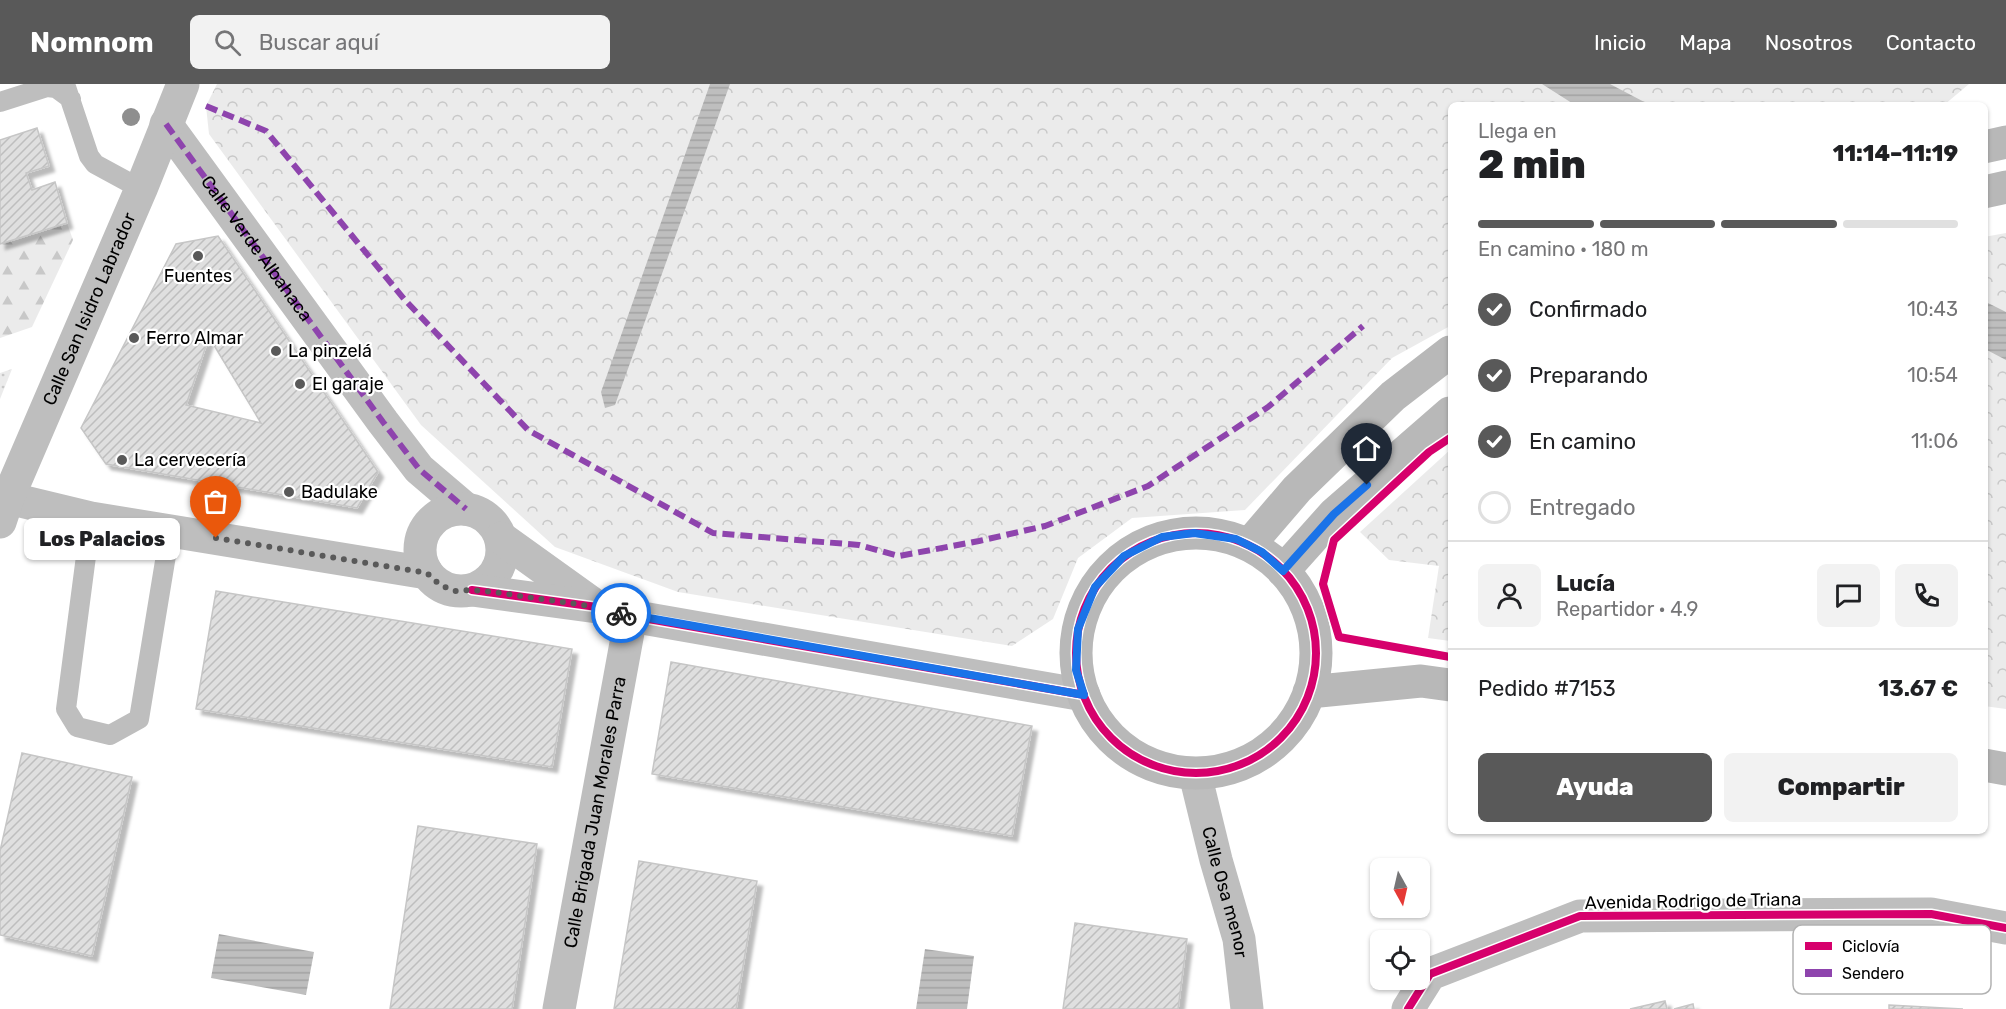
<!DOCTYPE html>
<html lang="es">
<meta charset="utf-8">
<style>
:root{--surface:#fff;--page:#f2f2f2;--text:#202124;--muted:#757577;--line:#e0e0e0;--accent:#595959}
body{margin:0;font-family:Rubik,sans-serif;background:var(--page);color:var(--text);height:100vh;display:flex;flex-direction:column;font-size:22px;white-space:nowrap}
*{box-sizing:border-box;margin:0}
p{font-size:20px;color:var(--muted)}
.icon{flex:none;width:33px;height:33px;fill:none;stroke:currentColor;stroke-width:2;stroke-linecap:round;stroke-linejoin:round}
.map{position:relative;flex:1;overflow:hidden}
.details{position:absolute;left:1448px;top:18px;width:540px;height:732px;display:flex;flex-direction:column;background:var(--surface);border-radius:9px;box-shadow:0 2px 4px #0004}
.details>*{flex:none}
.needle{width:39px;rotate:172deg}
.tools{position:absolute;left:1370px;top:774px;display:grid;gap:12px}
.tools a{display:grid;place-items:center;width:60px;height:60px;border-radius:9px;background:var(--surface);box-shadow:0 2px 4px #0004;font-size:30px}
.pin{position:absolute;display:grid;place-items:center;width:51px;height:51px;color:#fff;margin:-62px -26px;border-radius:50% 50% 50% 0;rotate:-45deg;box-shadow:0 0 6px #0007}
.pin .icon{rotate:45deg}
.courier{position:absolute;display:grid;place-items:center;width:60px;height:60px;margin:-30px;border:4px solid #1a73e8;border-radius:50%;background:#fff;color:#222;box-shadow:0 2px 8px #0007}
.bubble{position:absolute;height:42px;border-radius:9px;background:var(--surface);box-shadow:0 2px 4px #0004;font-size:20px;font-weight:800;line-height:42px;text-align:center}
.overview em{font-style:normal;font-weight:800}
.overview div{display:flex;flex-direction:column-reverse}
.overview{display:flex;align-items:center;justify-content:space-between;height:102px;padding:0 30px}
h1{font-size:39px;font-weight:800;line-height:45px}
.bar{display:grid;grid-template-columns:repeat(4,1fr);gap:9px 6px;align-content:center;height:72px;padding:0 30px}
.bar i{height:8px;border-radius:4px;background:var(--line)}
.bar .on{background:var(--accent)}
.bar p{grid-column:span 4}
.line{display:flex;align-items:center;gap:15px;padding:0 30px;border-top:2px solid var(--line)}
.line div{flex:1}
.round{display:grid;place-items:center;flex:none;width:63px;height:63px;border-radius:9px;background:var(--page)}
ol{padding:0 30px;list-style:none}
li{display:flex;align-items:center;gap:18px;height:66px}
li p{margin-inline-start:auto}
li .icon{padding:6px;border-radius:50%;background:var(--accent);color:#fff;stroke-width:4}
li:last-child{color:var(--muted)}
li i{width:33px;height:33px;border:3px solid var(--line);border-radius:50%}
.button{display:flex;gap:12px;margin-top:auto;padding:12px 30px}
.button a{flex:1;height:69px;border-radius:9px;background:var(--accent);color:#fff;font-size:24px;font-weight:800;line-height:69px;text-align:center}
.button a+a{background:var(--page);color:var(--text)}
header{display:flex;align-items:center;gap:36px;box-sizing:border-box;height:84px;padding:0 30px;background:var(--accent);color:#fff}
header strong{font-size:28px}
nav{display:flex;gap:33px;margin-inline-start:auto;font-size:21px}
.search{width:420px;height:54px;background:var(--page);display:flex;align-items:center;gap:15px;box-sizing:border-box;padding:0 21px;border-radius:9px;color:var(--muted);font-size:22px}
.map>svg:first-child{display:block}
</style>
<header>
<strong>Nomnom</strong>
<div class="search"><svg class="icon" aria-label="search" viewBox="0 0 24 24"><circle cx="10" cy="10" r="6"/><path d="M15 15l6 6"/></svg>Buscar aquí</div>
<nav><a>Inicio</a><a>Mapa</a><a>Nosotros</a><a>Contacto</a></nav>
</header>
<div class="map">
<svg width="2006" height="925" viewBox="0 0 2006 925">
<defs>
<pattern id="grass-dots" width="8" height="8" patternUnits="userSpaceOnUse" patternTransform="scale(1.5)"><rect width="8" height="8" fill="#ebebeb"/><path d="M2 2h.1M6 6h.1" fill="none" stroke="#c8c8c8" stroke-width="1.8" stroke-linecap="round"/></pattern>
<pattern id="forest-firs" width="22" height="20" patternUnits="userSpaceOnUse" patternTransform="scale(1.5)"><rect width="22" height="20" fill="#ebebeb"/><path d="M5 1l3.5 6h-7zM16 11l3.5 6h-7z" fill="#c8c8c8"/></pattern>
<pattern id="park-crowns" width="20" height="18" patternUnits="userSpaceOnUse" patternTransform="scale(1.5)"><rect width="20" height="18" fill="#ebebeb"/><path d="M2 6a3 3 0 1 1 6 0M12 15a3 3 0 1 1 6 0" fill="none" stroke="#c8c8c8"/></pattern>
<pattern id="water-rules" width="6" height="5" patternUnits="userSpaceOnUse" patternTransform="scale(1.5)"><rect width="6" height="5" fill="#bebebe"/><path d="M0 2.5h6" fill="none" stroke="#a2a2a2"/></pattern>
<pattern id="building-hatch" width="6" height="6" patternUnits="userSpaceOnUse" patternTransform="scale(1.5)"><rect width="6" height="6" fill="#dfdfdf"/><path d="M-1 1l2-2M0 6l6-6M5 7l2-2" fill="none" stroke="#bebebe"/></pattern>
<filter id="shadow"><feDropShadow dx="5.5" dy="5.5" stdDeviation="1.5" flood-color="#0004"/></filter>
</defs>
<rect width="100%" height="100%" fill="#fff"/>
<path fill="url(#grass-dots)" d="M12,285L0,315V289Z"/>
<path fill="url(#forest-firs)" d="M67,139L73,156L32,243L0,254V160Z"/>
<path fill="url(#park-crowns)" d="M217,0H1969L1944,21H1450V242L1392,274L1245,426L1132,434L1078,474L1053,535L1012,562L678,508L555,463L421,341L209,50L206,22Z
M2006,149V625L1984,622V153Z
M1450,366V557L1428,554L1439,482L1389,476L1360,448Z"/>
<path fill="url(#water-rules)" d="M710,0H730L615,321L605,324L601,308Z
M1542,0H1610L1650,21H1575Z
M1984,217L2006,228V276L1985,265Z
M219,850L314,868L306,911L211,894Z
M925,865L974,872L967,925H916Z"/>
<path fill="url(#building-hatch)" stroke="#c6c6c6" stroke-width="1.5" fill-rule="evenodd" filter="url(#shadow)" d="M37,44L49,82L26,89L32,106L55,98L67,139L0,160V56Z
M218,152L378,388L357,424L106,380L81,344L176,160ZM209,253L261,339L186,321Z
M216,507L572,565L552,683L196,625Z
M671,578L1032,642L1012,752L652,690Z
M22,669L132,693L92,872L0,851V767Z
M418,742L537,760L512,925H390Z
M639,777L757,797L736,925H614Z
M1075,839L1187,855L1178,925H1063Z
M1665,917L1667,925H1630Z
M1693,920L1694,925H1674Z
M1889,921L1963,925H1889Z"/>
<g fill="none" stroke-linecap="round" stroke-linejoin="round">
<path stroke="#bebebe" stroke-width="20" d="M65,0L89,72L95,80L141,105
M0,18L47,3L56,4L71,15
M91,434L66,625L77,643L110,651L139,635L170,447"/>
<g stroke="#bebebe" stroke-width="33">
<path id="s1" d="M166,40L383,338L419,385L466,425"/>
<path d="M8,414L91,434L427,489"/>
<circle cx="461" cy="466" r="41"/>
<path id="s2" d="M0,438L8,414L141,105L183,0"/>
<path d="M501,454L593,520"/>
<path d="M472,506L597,523L631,532L1084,611"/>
<path id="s3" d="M1195,690L1216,776L1239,855L1247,925"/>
<path id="s4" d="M559,925L631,532"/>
<path d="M1408,925L1430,890L1580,832L1931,830L2006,844"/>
</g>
<path stroke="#b8b8b8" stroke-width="33" d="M1984,63L2006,58
M1984,108L2006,103
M1076 569a120 120 0 1 1 240 0a120 120 0 1 1-240 0Z
M1249,461L1297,405L1393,312L1450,268
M1283,487L1334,430L1450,329
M1309,608L1421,597L1450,601
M1984,681L2006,685"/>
<path stroke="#8e44ad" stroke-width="6" stroke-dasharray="12 6" stroke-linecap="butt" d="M206,22L266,47L404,215L528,346L713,449L859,461L899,472L979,457L1045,442L1148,402L1268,323L1363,242
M166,40L383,338L419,385L466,425"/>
<defs>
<path id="cycleway" d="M1450,354L1429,368L1334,456L1323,500L1339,553L1450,573
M1076 569a120 120 0 1 1 240 0a120 120 0 1 1-240 0Z
M472,506L597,523L631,532L1084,611
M1408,925L1430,890L1580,832L1931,830L2006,844"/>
</defs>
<use href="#cycleway" stroke="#fff" stroke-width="11"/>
<use href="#cycleway" stroke="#d6006c" stroke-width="8"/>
</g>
<circle fill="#8e8e8e" cx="131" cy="33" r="9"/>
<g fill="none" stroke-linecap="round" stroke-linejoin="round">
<path stroke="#595959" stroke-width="6" stroke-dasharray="0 10.8" d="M216,454L427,489L440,501L455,507L472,506L493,508L597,523L621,529"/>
<path stroke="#1a73e8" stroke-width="8" d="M621,529L1084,611L1076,586L1078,545L1095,503L1124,472L1162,453L1194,449L1236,455L1262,468L1283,487L1334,430L1367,401"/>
</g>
<g fill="#595959" stroke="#fff" stroke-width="2">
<circle cx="198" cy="172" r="6"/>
<circle cx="134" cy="254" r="6"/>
<circle cx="276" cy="267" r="6"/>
<circle cx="300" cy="300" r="6"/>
<circle cx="122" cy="376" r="6"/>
<circle cx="289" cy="408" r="6"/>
</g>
<g text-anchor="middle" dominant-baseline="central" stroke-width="4.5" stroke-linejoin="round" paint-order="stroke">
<g font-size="18" fill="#000" stroke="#fff">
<text stroke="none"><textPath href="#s1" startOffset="154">Calle Verde Albahaca</textPath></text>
<text stroke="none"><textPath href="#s2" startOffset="231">Calle San Isidro Labrador</textPath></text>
<text stroke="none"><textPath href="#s4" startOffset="200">Calle Brigada Juan Morales Parra</textPath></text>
<text stroke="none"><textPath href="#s3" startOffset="122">Calle Osa menor</textPath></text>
<text transform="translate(1693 817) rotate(-1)">Avenida Rodrigo de Triana</text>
</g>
<g font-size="18" fill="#000" stroke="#fff" text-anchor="start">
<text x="198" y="192" text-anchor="middle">Fuentes</text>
<text x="146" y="254">Ferro Almar</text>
<text x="288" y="267">La pinzelá</text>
<text x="312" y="300">El garaje</text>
<text x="134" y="376">La cervecería</text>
<text x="301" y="408">Badulake</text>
</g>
</g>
<rect x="1793" y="841" width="198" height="69" rx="9" fill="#fff" stroke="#b2b2b2" stroke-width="1.5"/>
<rect x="1805" y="858" width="27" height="8" fill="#d6006c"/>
<rect x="1805" y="885" width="27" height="8" fill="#8e44ad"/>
<g font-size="16" fill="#000">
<text x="1842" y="868">Ciclovía</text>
<text x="1842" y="895">Sendero</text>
</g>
</svg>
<div class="tools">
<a><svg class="needle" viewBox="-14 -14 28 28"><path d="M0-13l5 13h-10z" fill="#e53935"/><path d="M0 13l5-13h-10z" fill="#757577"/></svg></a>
<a><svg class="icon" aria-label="locate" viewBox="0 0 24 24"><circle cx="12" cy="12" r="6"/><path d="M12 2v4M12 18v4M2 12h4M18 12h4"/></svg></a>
</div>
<div class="pin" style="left:216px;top:454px;background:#ea580c"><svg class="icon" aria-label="bag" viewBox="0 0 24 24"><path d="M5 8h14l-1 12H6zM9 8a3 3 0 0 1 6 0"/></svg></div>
<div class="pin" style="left:1367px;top:401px;background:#1f2937"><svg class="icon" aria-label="home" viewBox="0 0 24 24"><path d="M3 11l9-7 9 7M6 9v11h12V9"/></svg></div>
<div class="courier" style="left:621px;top:529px"><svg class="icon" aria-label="bike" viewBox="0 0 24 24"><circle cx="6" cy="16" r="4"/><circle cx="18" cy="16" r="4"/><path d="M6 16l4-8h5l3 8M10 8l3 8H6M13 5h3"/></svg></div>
<div class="bubble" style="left:24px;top:434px;width:156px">Los Palacios</div>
<section class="details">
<div class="overview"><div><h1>2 min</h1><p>Llega en</p></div><em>11:14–11:19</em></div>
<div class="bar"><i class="on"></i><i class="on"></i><i class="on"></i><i></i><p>En camino · 180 m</p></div>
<ol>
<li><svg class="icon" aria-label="check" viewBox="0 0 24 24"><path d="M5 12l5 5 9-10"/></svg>Confirmado<p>10:43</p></li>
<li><svg class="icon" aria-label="check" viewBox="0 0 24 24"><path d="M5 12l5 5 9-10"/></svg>Preparando<p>10:54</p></li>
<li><svg class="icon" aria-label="check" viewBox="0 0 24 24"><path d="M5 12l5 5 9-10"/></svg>En camino<p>11:06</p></li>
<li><i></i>Entregado</li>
</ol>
<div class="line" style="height:108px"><a class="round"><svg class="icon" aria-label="person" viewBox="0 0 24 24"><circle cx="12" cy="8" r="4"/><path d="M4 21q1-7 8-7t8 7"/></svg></a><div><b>Lucía</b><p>Repartidor · 4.9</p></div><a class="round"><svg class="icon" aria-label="chat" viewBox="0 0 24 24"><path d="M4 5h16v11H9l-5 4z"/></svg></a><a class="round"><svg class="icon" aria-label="phone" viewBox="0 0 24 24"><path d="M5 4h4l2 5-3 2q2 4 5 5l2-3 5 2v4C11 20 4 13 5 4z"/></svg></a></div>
<div class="line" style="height:78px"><div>Pedido #7153</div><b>13.67 €</b></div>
<div class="button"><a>Ayuda</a><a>Compartir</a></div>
</section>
</div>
